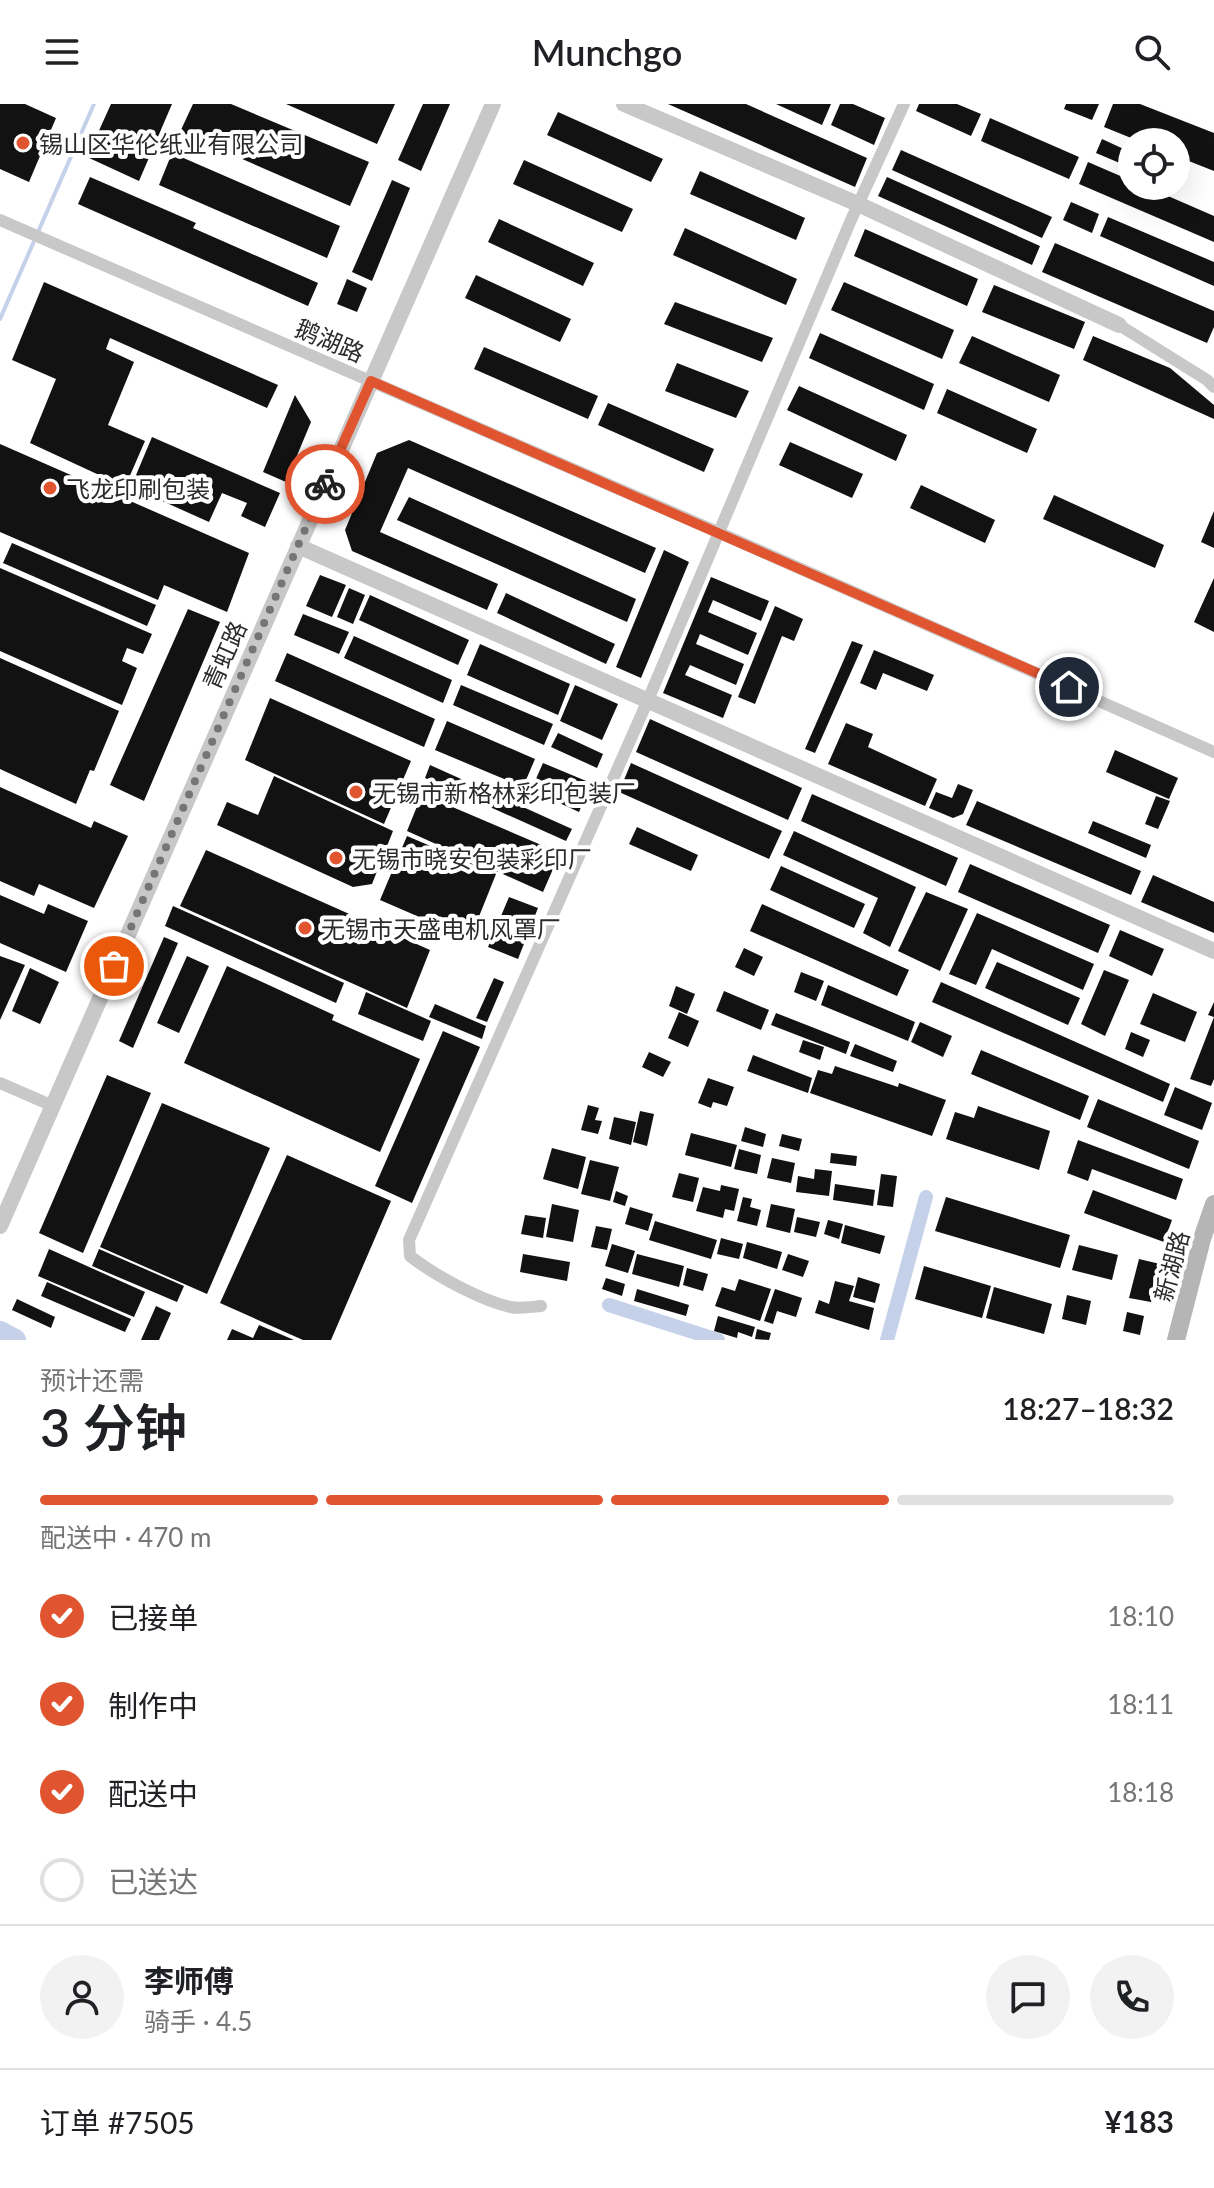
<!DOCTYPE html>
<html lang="zh">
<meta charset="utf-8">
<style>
:root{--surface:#fff;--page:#f2f2f2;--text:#202124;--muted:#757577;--line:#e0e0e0;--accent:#e05530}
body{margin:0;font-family:Lato,"Noto Sans SC",sans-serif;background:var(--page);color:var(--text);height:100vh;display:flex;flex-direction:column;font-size:30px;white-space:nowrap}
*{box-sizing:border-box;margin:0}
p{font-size:26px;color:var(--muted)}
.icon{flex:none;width:44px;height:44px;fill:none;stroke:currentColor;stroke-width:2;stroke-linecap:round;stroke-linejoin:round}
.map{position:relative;height:1236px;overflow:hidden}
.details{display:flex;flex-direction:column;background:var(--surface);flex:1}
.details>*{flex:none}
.tools{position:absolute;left:1118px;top:24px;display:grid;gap:16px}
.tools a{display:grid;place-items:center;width:72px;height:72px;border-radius:50%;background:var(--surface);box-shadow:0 8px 32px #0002;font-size:40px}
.pin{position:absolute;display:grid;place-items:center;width:68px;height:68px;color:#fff;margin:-34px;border:4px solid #fff;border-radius:50%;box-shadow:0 2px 8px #0007}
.courier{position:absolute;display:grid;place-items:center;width:80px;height:80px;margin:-40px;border:6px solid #e05530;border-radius:50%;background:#fff;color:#222;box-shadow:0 2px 10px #0007}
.overview em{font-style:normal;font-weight:600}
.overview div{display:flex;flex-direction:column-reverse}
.overview{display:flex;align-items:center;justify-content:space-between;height:136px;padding:0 40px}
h1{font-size:52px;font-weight:600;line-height:60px}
.bar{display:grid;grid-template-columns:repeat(4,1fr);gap:12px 8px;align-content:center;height:96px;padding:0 40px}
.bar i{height:10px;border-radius:6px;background:var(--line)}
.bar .active{background:var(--accent)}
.bar p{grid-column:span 4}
.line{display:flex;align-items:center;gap:20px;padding:0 40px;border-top:2px solid var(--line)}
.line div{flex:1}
.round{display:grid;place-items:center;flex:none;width:84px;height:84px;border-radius:42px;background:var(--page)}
ol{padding:0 40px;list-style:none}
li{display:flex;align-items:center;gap:24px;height:88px}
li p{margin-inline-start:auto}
li .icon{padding:8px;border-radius:50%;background:var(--accent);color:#fff;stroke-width:4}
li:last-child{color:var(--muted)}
li i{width:44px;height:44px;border:4px solid var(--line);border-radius:50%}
header{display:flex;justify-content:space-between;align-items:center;height:104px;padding:0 40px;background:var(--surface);font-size:36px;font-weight:600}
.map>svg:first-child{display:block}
</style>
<header><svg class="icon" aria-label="menu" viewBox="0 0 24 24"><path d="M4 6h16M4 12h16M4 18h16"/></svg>Munchgo<svg class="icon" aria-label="search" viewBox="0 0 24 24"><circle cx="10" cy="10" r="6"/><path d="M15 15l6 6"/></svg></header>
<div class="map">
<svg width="1214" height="1236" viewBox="0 0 1214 1236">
<rect width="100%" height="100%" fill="#fff"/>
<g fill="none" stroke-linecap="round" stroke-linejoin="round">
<path stroke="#c5d1e9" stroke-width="4" d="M0,215L94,0"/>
<path stroke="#c5d1e9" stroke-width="14" d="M609,1201L718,1236
M887,1236L926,1093"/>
<path stroke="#c5d1e9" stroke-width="22" d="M0,1228L15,1236"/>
</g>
<path fill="#121212" d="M0,0H25L56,14L29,78L0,65Z
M111,0H172L139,77L87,53Z
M193,0H231L369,58L350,102L180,28Z
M286,0H395L377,40Z
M423,0H450L421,67L398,56Z
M668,0H746L867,54L855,83Z
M776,0H831L822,21Z
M840,0H853L885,14L874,41L831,21Z
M919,0H957L981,10L971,32L916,7Z
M1066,0H1099L1092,16L1064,5Z
M1113,0H1140L1214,29V67L1176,52V38H1141L1104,23Z
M558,8L663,55L651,78L547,31Z
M990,14L1079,53L1069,75L981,37Z
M1102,35L1128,47L1122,60L1096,49Z
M901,46L1052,113L1042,134L892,66Z
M172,49L340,122L327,154L159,81Z
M524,56L633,105L622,128L513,80Z
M1088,58L1132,77V82H1145L1214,112V138L1079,80Z
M700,67L805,114L796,136L690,90Z
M90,73L196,119L193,124L318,179L308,202L78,100Z
M887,73L1040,142L1032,161L878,92Z
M392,76L410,84L372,177L352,168Z
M1071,98L1099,110L1092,129L1063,116Z
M1108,113L1214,158V182L1100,132Z
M499,115L594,159L583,182L488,138Z
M685,124L797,175L786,201L673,151Z
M865,125L978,175L967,202L854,152Z
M1055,139L1214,207V223L1207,239L1042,168Z
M476,171L571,215L560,238L465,194Z
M347,175L367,184L357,208L337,200Z
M44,178L278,281L267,304L110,234L106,245L134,258L108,321L145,337L125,383L30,339L56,275L12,256Z
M844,178L954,226L942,255L831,206Z
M994,181L1085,218L1074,245L982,208Z
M675,198L773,234L762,258L664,220Z
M820,229L934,280L924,306L809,254Z
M972,232L1060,271L1049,298L959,259Z
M1093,232L1170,264L1214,301V315L1083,256Z
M484,243L598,292L588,315L474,265Z
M677,259L749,287L736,314L665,287Z
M799,282L907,331L896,357L787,306Z
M947,285L1037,325L1027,349L937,309Z
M295,291L311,318L286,378L263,368Z
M608,299L714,345L704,368L598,321Z
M152,333L280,389L265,423L241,412L247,399L222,389L209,418L131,383Z
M409,336L656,444L645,469L408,364L380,428L498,480L487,506L352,447L345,426L377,349Z
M790,338L863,370L852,394L779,361Z
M0,340L249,449L227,508L164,481L158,496L0,428Z
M921,381L995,416L985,439L910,404Z
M1054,391L1164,441L1155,464L1043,415Z
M409,393L636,495L627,518L397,416Z
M1214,407V444L1201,438Z
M12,439L156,501L147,522L3,459Z
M664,446L689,458L641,574L616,563Z
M0,464L152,530L143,550L127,544L122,557L137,564L122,601L0,547Z
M320,471L346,481L332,513L306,502Z
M711,473L769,497L761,517L713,496L708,508L757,529L748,551L700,530L696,540L744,560L736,581L690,561L685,571L732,591L723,614L663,589Z
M1214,474V528L1194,518Z
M349,484L365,491L353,520L337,513Z
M506,489L615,540L606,560L497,509Z
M370,491L469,536L458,561L359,516Z
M775,502L803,515L794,537L782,532L755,600L738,593Z
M188,505L220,518L144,697L110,681Z
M303,510L349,528L339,550L294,531Z
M354,532L452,576L443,599L344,554Z
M852,537L863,541L815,649L805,645Z
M480,540L570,580L558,611L467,571Z
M874,546L934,571L927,587L883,569L876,586L860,579Z
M287,549L435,615L424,643L275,577Z
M0,554L119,607L94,667L90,666L76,700L0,665Z
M461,581L553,620L544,641L453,601Z
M575,581L618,600L602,636L560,617Z
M270,594L411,657L384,720L245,656Z
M650,615L802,684L788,716L636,648Z
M447,617L535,655L523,683L435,646Z
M846,619L873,630L868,643L937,675L925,702L828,660Z
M558,629L603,650L597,664L551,643Z
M1115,646L1178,674L1169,695L1106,668Z
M543,659L591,679L579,708L531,686Z
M631,659L782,727L769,755L619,688Z
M430,661L572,725L566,737L425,674Z
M274,672L393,727L372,780L353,783L217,721L227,698L258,711Z
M958,680L973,686L963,710L953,714L929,704L936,688L952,694Z
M0,683L91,724L94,717L128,732L94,804L39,780L34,792L0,777Z
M422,690L560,749L543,788L407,727Z
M812,690L958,754L946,782L801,717Z
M1156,692L1170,697L1158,725L1145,720Z
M977,697L1141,767L1131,791L966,721Z
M1093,717L1151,741L1146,754L1088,729Z
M637,723L698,751L691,767L629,740Z
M794,727L916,783L890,843L863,829L878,794L783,751Z
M407,732L496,770L470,835L380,796Z
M206,746L430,846L407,904L180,802Z
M970,760L1110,821L1098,849L958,788Z
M781,762L865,800L854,824L770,786Z
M1153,771L1214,798V829L1141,798Z
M926,788L968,805L940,867L898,847Z
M0,791L44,810L48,800L88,817L66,868L0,839Z
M509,793L538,804L518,855L488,843Z
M762,800L909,866L897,892L750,827Z
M173,802L344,879L336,899L165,822Z
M977,809L1094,860L1083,886L992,845L976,881L949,870Z
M1120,826L1164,845L1152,872L1109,852Z
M164,833L178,839L133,944L119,937Z
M744,844L763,853L754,872L735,863Z
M0,852L25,861L0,916Z
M187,852L209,862L179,929L157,919Z
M997,858L1080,894L1068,921L985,884Z
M227,862L334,911L332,916L420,955L380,1048L184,959Z
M30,864L59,878L40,920L12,907Z
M1104,866L1129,876L1105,932L1081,920Z
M801,868L824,877L816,897L794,888Z
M494,874L504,878L487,918L476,914Z
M941,878L1170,980L1163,998L932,898Z
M828,881L915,918L908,937L821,901Z
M676,882L695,890L687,910L669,902Z
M724,887L769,906L761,926L716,907Z
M366,888L431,917L423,937L358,910Z
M1153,889L1197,908L1185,938L1140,920Z
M1214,898V975L1211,982L1190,975L1214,913L1208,911Z
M435,900L486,922L482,935L429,913Z
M679,908L699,917L688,943L668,934Z
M776,909L850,938L846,950L771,921Z
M920,918L952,932L943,953L911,938Z
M443,927L480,943L412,1099L375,1082Z
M1131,928L1150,936L1143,953L1125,945Z
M803,936L824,943L820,956L799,948Z
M855,940L897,957L893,968L850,952Z
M981,946L1089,992L1080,1016L971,970Z
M649,948L671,958L663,973L642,963Z
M753,951L812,974L808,989L747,967Z
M835,962L898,983L899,979L946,996L932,1032L810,989L818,966L832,970Z
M107,971L151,989L83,1149L39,1129Z
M708,974L734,983L727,1002L713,998L711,1004L698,999Z
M1175,983L1212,999L1202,1026L1164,1011Z
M1098,995L1199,1037L1189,1065L1087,1023Z
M162,999L270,1044L207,1190L100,1143Z
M588,1001L599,1004L595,1016L602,1017L598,1030L581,1026Z
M978,1002L1050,1027L1039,1066L946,1035L955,1008L974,1014Z
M640,1007L654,1010L647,1042L633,1038Z
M614,1013L636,1018L631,1041L609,1035Z
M745,1023L766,1030L763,1043L741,1037Z
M691,1029L737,1041L731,1063L685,1051Z
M782,1030L802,1035L799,1047L779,1042Z
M1078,1036L1183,1075L1176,1096L1092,1065L1088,1077L1067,1069Z
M552,1044L586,1053L578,1085L543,1075Z
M739,1045L761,1051L757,1070L734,1065Z
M831,1049L857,1052L856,1062L830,1059Z
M287,1051L391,1097L331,1236H303L220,1199Z
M772,1054L795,1059L791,1079L767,1074Z
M590,1056L619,1063L610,1097L581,1090Z
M815,1065L832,1067L829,1092L796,1088L798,1072L814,1075Z
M679,1069L699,1074L693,1098L672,1093Z
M881,1070L897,1072L893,1103L877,1101Z
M835,1080L875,1086L873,1102L833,1096Z
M721,1081L739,1085L734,1107L725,1105L723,1114L696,1107L703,1083L720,1087Z
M1093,1086L1172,1116L1164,1138L1084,1109Z
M616,1087L628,1092L625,1102L613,1098Z
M743,1093L752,1095L750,1103L761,1106L757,1122L737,1117Z
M946,1093L1070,1131L1060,1164L935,1127Z
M552,1100L579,1106L573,1138L546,1133Z
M771,1100L795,1105L790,1129L766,1123Z
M630,1103L653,1110L648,1127L625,1120Z
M525,1111L546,1114L543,1134L521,1130Z
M797,1113L820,1118L816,1133L794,1128Z
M828,1116L843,1120L839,1135L824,1130Z
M655,1117L717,1136L711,1155L649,1136Z
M845,1121L885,1132L880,1150L841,1139Z
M596,1122L612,1125L607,1146L591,1143Z
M721,1134L743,1140L739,1155L717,1150Z
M747,1138L782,1148L777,1165L743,1154Z
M612,1140L635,1147L628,1169L605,1162Z
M1079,1141L1118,1151L1112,1176L1072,1166Z
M49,1145L145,1188L134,1213L38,1172Z
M99,1145L184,1182L177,1198L92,1162Z
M523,1150L570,1158L567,1177L520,1168Z
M637,1150L684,1162L679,1183L632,1170Z
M788,1150L809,1157L803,1173L782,1166Z
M1139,1155L1160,1160L1151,1198L1129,1194Z
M924,1162L991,1182L982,1214L915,1195Z
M687,1164L708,1170L703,1187L683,1181Z
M858,1173L880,1180L875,1199L853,1193Z
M606,1174L625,1180L622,1192L602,1185Z
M739,1175L771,1185L760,1217L715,1202L722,1183L735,1187Z
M835,1177L854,1182L849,1197L874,1204L869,1226L815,1209L819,1196L829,1200Z
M47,1178L131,1215L125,1228L41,1192Z
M994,1183L1052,1200L1044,1230L986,1214Z
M637,1185L689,1201L686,1212L634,1197Z
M775,1185L802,1194L796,1213L777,1207L773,1220L764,1217Z
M1067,1191L1091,1197L1086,1221L1062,1215Z
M17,1195L55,1213L51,1224L12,1206Z
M156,1202L171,1209L159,1236H141Z
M1127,1208L1144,1212L1140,1231L1123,1227Z
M718,1212L755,1223L752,1233L738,1228L737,1234L714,1227Z
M259,1221L294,1236H227L232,1225L253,1234Z
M757,1225L771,1229L769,1236L755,1235Z"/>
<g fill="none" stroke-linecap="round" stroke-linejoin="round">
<path stroke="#c8c8c8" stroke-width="12" d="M0,116L720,429L1214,648
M1119,221L1207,276L1214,283
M0,979L53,1002
M541,1202C531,1203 520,1205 510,1203C480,1196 434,1171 410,1152L409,1136L648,596L851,116L904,0"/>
<path stroke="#c8c8c8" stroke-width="16" d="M624,0L858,100L1119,221
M298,442L1214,847
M0,1122L493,0"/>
<path stroke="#b5b5b5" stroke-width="18" d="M1176,1236L1202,1135L1214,1100"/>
</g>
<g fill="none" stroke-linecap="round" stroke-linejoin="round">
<path stroke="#757575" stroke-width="8" stroke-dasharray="0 14.4" d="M114,862L325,380"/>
<path stroke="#e05530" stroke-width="10" d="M325,380L371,277L1069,583"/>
</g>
<g fill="#e05530" stroke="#fff" stroke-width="3">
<circle cx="23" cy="39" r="8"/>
<circle cx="50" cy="384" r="8"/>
<circle cx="356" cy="688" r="8"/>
<circle cx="336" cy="754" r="8"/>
<circle cx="305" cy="824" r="8"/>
</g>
<g text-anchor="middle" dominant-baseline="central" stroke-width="8" stroke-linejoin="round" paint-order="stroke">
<g font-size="24" fill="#2b2b2b" stroke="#fff" text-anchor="start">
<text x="39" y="39">锡山区华伦纸业有限公司</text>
<text x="66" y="384">飞龙印刷包装</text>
<text x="372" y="688">无锡市新格林彩印包装厂</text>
<text x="352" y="754">无锡市晓安包装彩印厂</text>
<text x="321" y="824">无锡市天盛电机风罩厂</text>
</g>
<g font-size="24" fill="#2b2b2b" stroke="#fff">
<text transform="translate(330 236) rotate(23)">鹅湖路</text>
<text transform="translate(224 551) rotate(-66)">青虹路</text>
<text transform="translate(1171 1162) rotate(-75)">新湖路</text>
</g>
</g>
</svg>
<div class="tools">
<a><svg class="icon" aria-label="locate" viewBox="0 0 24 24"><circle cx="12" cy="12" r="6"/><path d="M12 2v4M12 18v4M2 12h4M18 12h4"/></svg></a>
</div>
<div class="pin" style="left:114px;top:862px;background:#ea580c"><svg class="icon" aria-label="bag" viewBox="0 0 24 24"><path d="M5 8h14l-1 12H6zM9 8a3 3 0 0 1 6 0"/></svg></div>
<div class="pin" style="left:1069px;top:583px;background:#1f2937"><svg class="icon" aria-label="home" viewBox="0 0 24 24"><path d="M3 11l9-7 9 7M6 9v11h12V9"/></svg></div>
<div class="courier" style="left:325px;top:380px"><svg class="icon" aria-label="bike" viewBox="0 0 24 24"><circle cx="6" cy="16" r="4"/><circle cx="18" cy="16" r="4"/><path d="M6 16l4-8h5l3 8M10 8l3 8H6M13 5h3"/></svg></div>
</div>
<section class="details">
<div class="overview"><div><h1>3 分钟</h1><p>预计还需</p></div><em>18:27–18:32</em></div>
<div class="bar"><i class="active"></i><i class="active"></i><i class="active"></i><i></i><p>配送中 · 470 m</p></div>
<ol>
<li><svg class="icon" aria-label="check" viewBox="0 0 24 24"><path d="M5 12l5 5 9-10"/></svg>已接单<p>18:10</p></li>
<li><svg class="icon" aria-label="check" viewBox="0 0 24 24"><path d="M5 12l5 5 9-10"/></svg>制作中<p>18:11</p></li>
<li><svg class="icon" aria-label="check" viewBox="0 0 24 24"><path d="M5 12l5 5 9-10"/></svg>配送中<p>18:18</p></li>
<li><i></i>已送达</li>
</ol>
<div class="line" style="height:144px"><a class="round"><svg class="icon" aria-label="person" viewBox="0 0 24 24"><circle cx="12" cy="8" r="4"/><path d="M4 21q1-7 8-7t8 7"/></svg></a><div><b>李师傅</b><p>骑手 · 4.5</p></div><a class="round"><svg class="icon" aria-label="chat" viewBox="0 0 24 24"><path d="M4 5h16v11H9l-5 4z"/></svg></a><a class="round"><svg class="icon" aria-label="phone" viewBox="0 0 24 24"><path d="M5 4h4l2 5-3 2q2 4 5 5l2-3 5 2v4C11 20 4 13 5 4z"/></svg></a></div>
<div class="line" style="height:104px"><div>订单 #7505</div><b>¥183</b></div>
</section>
